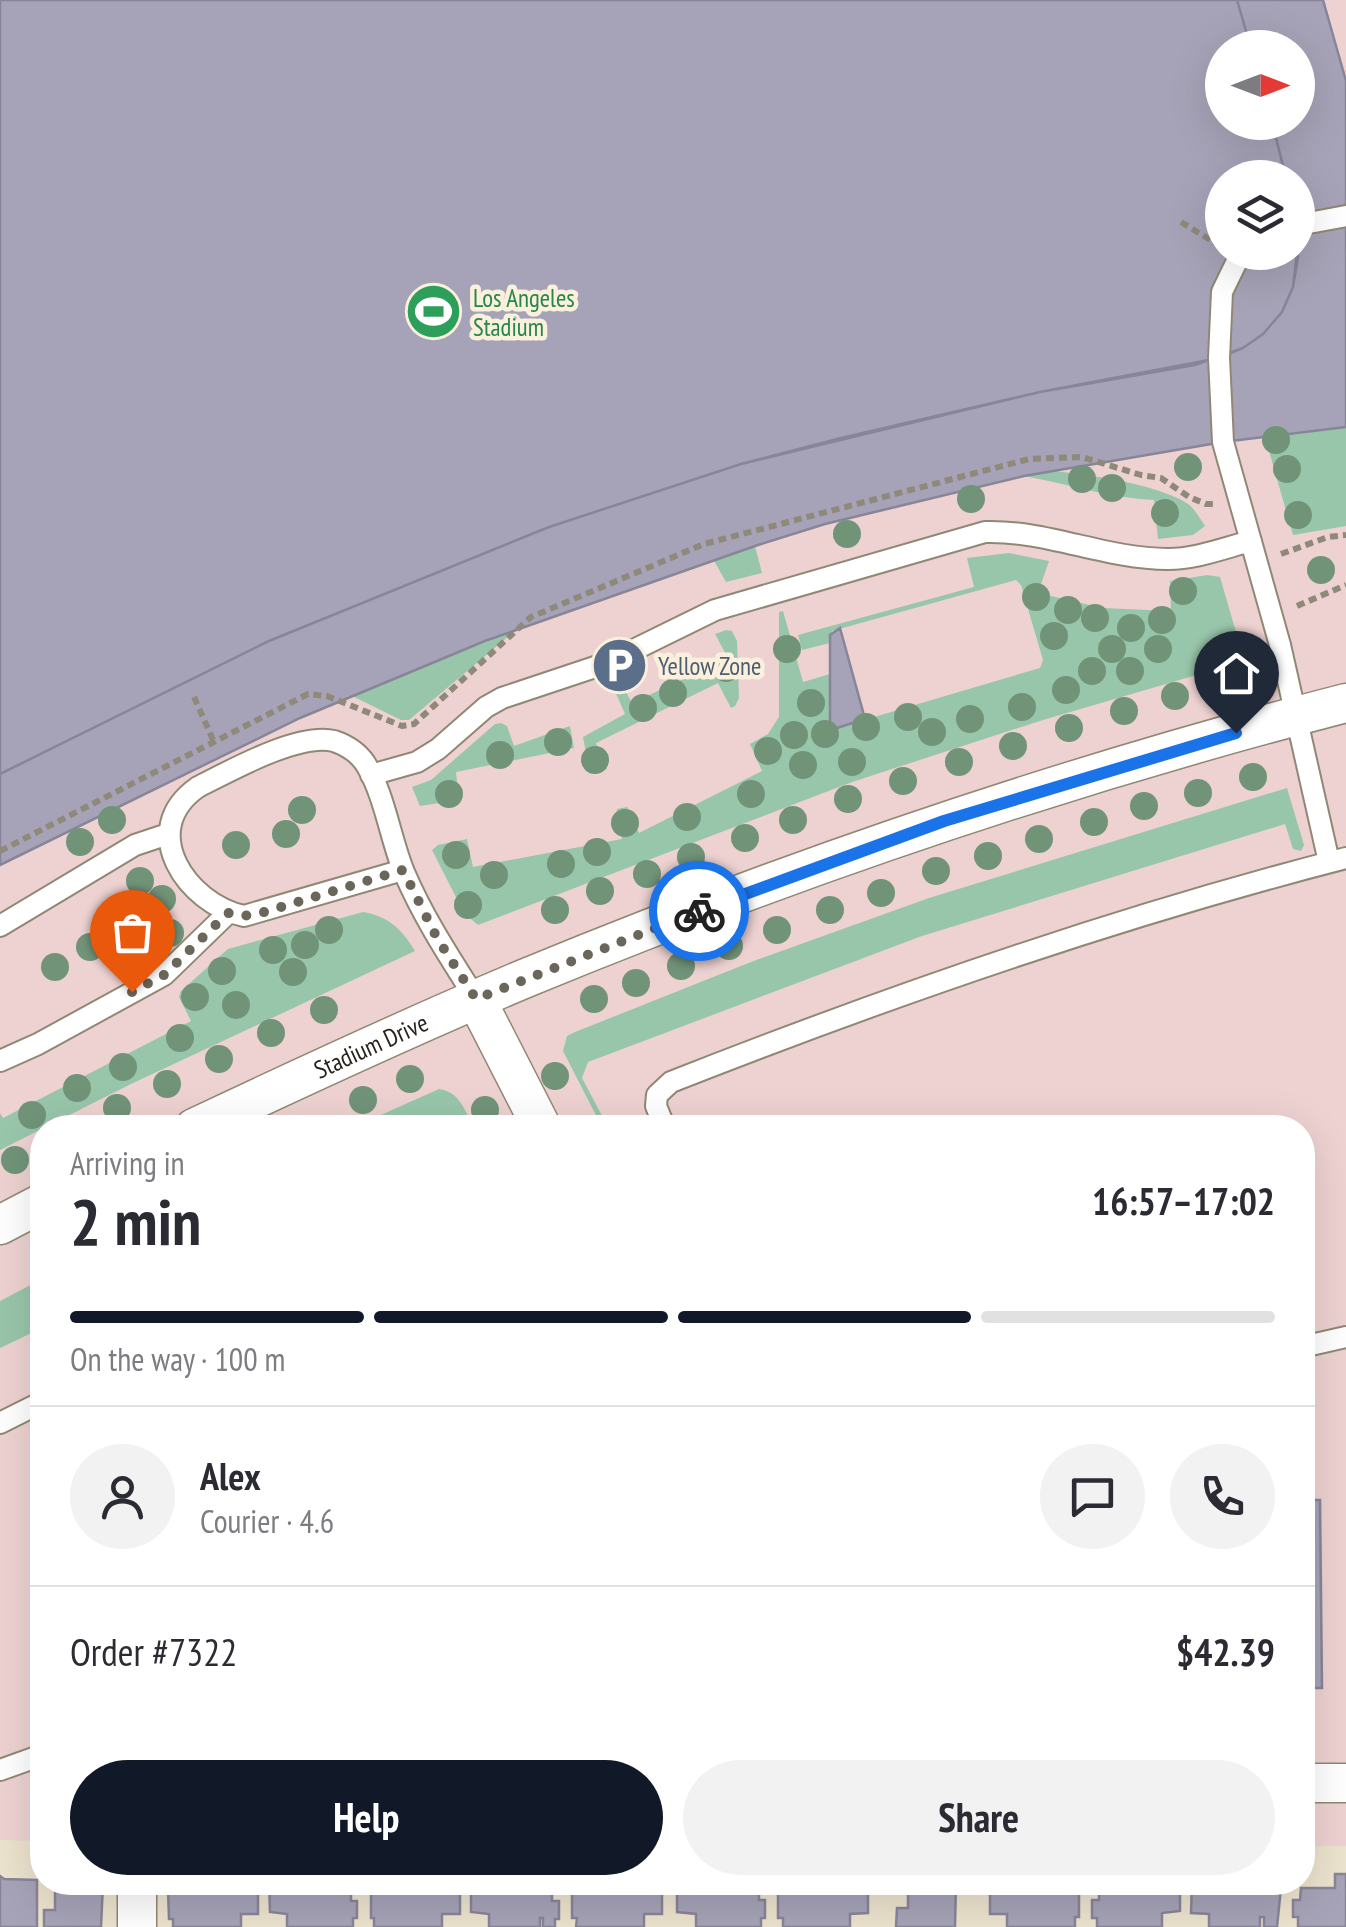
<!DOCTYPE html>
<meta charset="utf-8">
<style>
:root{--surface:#fff;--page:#f2f2f3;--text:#2b2b33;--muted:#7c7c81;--line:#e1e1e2;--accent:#111827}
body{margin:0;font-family:"PT Sans Narrow",sans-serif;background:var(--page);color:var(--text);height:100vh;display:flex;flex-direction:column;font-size:38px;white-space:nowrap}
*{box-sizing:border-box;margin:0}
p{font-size:32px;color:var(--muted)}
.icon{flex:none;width:55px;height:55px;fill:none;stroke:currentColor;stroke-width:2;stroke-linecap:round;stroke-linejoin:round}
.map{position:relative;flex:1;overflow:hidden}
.sheet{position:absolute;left:30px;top:1115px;width:1285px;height:780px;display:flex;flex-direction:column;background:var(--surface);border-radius:40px;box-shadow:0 10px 40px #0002}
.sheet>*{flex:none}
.needle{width:65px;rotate:90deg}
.buttons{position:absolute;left:1205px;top:30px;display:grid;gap:20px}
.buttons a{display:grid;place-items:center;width:110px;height:110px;border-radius:50%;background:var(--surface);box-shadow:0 10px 40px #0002;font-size:50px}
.pin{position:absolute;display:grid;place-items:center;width:85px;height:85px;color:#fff;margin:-102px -42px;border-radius:50% 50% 50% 0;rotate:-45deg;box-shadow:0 0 10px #0007}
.pin .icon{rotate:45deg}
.courier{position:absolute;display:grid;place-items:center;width:100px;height:100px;margin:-50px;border:8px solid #1a73e8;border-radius:50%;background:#fff;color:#222;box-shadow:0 2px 12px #0007}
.summary em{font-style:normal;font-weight:800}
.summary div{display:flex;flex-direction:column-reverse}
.summary{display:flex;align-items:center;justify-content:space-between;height:170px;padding:0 40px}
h1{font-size:65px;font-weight:800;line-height:75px}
.bar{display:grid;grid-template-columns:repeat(4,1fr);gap:15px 10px;align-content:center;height:120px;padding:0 40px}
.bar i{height:12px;border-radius:8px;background:var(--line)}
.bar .selected{background:var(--accent)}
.bar p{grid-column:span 4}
.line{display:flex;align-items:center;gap:25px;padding:0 40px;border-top:2px solid var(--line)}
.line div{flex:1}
.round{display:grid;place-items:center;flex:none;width:105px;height:105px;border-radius:52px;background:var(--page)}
.cta{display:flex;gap:20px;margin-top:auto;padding:20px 40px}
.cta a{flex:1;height:115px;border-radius:60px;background:var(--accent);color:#fff;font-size:40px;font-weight:800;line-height:115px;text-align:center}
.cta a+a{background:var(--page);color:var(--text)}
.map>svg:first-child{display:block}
</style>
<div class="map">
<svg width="1346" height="1927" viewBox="0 0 1346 1927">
<rect width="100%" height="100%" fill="#ece3ce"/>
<path fill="#edd2d1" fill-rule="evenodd" d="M0,0H1346V1846H1303L1302,1128H42V1841L0,1840ZM1222,48H1298V122H1222ZM1222,178H1298V252H1222Z"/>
<path fill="#98c6ab" d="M1346,427V526L1293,535L1265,437Z
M1053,471C1090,475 1152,483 1185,502C1194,507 1199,517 1205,526L1193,535L1158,539L1154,500C1109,498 1068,484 1024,476Z
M755,546L762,573L726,582L713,559Z
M1009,553L1049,561L1038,593L1103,608L1171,611L1170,581L1207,575L1220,577L1240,646L1234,664L1043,720L852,782L478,925L464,913L432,850L438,845L467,839L473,867L622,839L617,809L627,807L639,833L762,771L750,744L768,734L779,717V612L783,611L803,682L830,674V722L837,728L1040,668L1043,660L1021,585L1016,580L832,631L830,643L802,650L798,635L974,587L967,558Z
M516,630L409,720H401L352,696Z
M726,630L732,631L737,641L739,698L735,706L731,708L718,683L596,743L607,769L590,774L583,737L625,714L611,682L620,681L632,703L728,658L715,634Z
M501,723L507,726L514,746L570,726L574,748L456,772L459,800L420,806L412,787L431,780L495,724Z
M1287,788L1304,845L1301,851L1293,849L1285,824L922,936L588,1062L582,1078L608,1127H602L563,1051L567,1036L575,1032L751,962L929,898Z
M363,912C388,916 402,929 415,951L131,1084L0,1150V1113L3,1118L191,1021L179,997L181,991L228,949Z
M439,1089C460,1092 464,1110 474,1127H354Z
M42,1279V1328L0,1348V1301Z"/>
<path fill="#a6a3b8" stroke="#888599" stroke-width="2.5" d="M0,0H1237L1251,48H1222V122H1272L1286,178H1222V252H1297L1293,287L1282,312L1263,334L1243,348L1219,358L1040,392L841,438L741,464L549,527L269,641L0,774Z
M1237,0H1323L1346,81V427L1223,442L1024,476L825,524L755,546L485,641L300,718L0,865V774L269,641L549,527L741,464L1040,392L1195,365L1243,348L1263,334L1282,312L1293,287L1298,257V178H1286L1272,122H1298V48H1251Z
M840,628L865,719L837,728L830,722V635Z
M1302,1500H1320L1322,1688H1302Z
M1335,1874H1346V1927H1298V1917H1293V1900H1300L1301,1888H1335Z
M0,1876L4,1879L37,1880V1927H0Z
M212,1882H258V1914H241V1927H173V1919H169L168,1890L212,1889Z
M269,1882H315V1889H351V1901H357V1918H353V1927H287V1914L270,1912Z
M414,1882H460V1914H442V1927H374V1918H371V1889H414Z
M471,1882H517V1888L552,1889V1901H559V1919H555V1927H543V1918H540V1927H489V1914L471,1912Z
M615,1882H662V1914H644V1927H576L577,1918H572V1888L615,1889Z
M677,1882H723V1888H759V1900H765V1918H761V1927H696V1914L677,1912Z
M823,1882H868V1913L850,1914V1927H783V1918H778V1888H823Z
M956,1882L955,1927H896L897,1908H908V1883Z
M990,1882H1035V1888H1079V1917H1075V1927H1007V1914H990Z
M1134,1882H1180V1911L1162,1913V1927H1097V1918H1092V1900H1099V1889L1134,1888Z
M1192,1882H1236V1887L1281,1888L1277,1927H1264V1917H1260V1927H1209V1914L1191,1913Z
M55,1884H103L101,1927H44V1910H55Z"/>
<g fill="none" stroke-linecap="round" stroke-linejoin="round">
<defs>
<path id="service" d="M1298,225L1346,216
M1245,252L1239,257L1222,292L1219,358L1223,442L1280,645L1329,862
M371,775L417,762L438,749L486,707L502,698L607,663L715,610L985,532C1047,530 1105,559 1168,559C1196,559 1224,548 1251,541
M403,870L244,916C187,904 136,830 198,787C230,771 299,732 334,741C346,745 358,753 365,763C385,795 390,838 404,872C423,917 450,958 476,999
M0,926L135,845L168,834
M0,1061L38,1044L164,975L228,913
M665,1128L656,1106L657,1095L671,1082C892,995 1116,917 1346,858
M1302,1347L1346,1337
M0,1423L42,1402
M0,1770L42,1755"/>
<g id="minor">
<path d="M476,999L542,1128"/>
<path id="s1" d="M194,1128C304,1076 414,1025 526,978C793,868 1067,775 1346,703"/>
<path d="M0,1225L42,1203"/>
<path d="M1302,1783H1346"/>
<path d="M137,1882V1927"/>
</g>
</defs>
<use href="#service" stroke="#908874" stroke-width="24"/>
<use href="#minor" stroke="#908874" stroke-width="41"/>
<path stroke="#8f897a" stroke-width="6" stroke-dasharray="8 5" stroke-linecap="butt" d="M1181,222L1217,244
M1281,554L1328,537L1346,535
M1297,606L1346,585
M194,697L214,742
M0,851L308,694L327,696L402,726L414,724L531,617L704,544L1029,459L1082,457L1141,475L1161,478L1189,497L1206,504H1213"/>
<use href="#service" stroke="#fff" stroke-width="20"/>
<use href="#minor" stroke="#fff" stroke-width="38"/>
</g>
<g fill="#719479">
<circle cx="1276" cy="440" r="14"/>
<circle cx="1188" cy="467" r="14"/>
<circle cx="1287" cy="469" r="14"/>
<circle cx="1082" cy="479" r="14"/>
<circle cx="1112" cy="488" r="14"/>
<circle cx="971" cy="499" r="14"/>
<circle cx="1165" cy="513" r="14"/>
<circle cx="1298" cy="515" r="14"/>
<circle cx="847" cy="534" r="14"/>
<circle cx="1321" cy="570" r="14"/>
<circle cx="1183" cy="591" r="14"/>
<circle cx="1036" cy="597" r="14"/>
<circle cx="1068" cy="610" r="14"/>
<circle cx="1095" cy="618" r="14"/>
<circle cx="1162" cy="620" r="14"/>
<circle cx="1131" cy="628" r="14"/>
<circle cx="1054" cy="636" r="14"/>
<circle cx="787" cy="649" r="14"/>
<circle cx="1112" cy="649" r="14"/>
<circle cx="1158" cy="649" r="14"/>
<circle cx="726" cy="668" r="14"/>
<circle cx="1092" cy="671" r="14"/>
<circle cx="1130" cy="671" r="14"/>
<circle cx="1227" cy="681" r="14"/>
<circle cx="1066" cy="690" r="14"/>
<circle cx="673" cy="693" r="14"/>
<circle cx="1175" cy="696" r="14"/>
<circle cx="811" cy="703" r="14"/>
<circle cx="1022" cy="707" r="14"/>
<circle cx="643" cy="708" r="14"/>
<circle cx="1124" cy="711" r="14"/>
<circle cx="908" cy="717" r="14"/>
<circle cx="970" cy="719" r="14"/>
<circle cx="866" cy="727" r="14"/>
<circle cx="1069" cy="728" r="14"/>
<circle cx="932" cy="732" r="14"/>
<circle cx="825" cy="734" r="14"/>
<circle cx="794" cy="735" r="14"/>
<circle cx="558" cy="742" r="14"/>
<circle cx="1013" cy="746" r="14"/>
<circle cx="768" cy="751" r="14"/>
<circle cx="500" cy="755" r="14"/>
<circle cx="595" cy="760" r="14"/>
<circle cx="852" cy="762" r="14"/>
<circle cx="959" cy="762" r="14"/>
<circle cx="803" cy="765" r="14"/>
<circle cx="1253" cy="777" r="14"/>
<circle cx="903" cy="781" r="14"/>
<circle cx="1198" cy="793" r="14"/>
<circle cx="449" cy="794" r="14"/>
<circle cx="751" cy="794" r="14"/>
<circle cx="848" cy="799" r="14"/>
<circle cx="1144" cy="806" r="14"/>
<circle cx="302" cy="810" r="14"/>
<circle cx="687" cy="817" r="14"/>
<circle cx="112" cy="820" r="14"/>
<circle cx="793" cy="820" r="14"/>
<circle cx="1094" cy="822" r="14"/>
<circle cx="625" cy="823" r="14"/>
<circle cx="286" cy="834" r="14"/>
<circle cx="745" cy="838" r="14"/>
<circle cx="1039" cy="839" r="14"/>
<circle cx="80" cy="842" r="14"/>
<circle cx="236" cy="845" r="14"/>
<circle cx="597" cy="852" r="14"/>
<circle cx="456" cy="855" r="14"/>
<circle cx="988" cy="856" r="14"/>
<circle cx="691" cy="857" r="14"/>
<circle cx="561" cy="864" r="14"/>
<circle cx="936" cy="871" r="14"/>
<circle cx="647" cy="874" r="14"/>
<circle cx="494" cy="875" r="14"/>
<circle cx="140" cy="881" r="14"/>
<circle cx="600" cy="891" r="14"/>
<circle cx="881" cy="893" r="14"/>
<circle cx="162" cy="899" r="14"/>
<circle cx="468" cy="905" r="14"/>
<circle cx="555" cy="910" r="14"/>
<circle cx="830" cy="910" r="14"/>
<circle cx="142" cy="920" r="14"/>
<circle cx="329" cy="930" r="14"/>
<circle cx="777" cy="930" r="14"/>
<circle cx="170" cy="933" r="14"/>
<circle cx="305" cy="945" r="14"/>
<circle cx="729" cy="946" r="14"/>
<circle cx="90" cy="947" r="14"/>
<circle cx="273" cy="950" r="14"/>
<circle cx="681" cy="966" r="14"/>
<circle cx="55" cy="967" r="14"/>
<circle cx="222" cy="971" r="14"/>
<circle cx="293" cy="972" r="14"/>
<circle cx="636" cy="983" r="14"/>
<circle cx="195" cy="997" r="14"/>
<circle cx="594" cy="999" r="14"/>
<circle cx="236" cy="1005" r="14"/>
<circle cx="324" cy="1010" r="14"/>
<circle cx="271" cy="1033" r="14"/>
<circle cx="180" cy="1038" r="14"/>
<circle cx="219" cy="1059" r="14"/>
<circle cx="123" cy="1067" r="14"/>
<circle cx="555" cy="1076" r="14"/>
<circle cx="410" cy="1079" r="14"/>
<circle cx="167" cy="1084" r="14"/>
<circle cx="77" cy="1088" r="14"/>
<circle cx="363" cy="1100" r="14"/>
<circle cx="117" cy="1108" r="14"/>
<circle cx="485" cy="1110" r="14"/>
<circle cx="32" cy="1115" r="14"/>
<circle cx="15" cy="1160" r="14"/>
</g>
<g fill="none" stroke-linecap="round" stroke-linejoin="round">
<path stroke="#6b665a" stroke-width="10" stroke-dasharray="0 18" d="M132,992L164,975L228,913L244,916L261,913L403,870L437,938L476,999L699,911"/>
<path stroke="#1a73e8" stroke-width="12" d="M699,911L944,821L1236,733"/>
</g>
<defs>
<symbol id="stadium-disc" viewBox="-11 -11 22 22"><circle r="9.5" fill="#2e9e5b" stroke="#faf0db"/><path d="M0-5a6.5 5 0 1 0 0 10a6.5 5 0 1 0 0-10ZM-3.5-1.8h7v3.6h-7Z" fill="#fff"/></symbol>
<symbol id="parking-disc" viewBox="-11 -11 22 22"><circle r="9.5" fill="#5c6f8a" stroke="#faf0db"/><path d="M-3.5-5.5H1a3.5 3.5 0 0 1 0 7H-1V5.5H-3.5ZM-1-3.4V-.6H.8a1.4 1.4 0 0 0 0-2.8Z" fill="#fff"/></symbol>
</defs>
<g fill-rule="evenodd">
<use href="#stadium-disc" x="402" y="280" width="63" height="63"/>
<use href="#parking-disc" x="588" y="634" width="63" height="63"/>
</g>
<g text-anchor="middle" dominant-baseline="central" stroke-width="9" stroke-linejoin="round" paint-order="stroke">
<g font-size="25" fill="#27864d" stroke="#faf0db" text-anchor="start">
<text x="473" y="298">Los Angeles<tspan x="473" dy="29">Stadium</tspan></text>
</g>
<g font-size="25" fill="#4e5e75" stroke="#faf0db" text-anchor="start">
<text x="658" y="666">Yellow Zone</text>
</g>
<g font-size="25" fill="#26231b" stroke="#faf0db">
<text stroke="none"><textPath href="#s1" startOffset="195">Stadium Drive</textPath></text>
</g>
</g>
</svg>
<div class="buttons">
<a><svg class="needle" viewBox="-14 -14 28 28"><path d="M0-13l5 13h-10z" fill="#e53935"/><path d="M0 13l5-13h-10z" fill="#7c7c81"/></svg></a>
<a><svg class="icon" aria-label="layers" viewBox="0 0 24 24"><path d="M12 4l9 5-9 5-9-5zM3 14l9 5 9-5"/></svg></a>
</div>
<div class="pin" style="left:132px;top:992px;background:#ea580c"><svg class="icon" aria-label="bag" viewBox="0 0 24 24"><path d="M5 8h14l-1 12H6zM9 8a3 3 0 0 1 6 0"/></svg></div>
<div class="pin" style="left:1236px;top:733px;background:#1f2937"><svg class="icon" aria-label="home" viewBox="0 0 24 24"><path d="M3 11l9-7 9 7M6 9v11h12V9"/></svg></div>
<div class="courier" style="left:699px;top:911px"><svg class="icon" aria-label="bike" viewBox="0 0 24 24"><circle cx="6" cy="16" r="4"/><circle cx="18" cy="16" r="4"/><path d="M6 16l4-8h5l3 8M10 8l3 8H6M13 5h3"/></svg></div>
<section class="sheet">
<div class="summary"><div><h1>2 min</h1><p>Arriving in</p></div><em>16:57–17:02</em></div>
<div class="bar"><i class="selected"></i><i class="selected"></i><i class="selected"></i><i></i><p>On the way · 100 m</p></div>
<div class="line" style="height:180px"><a class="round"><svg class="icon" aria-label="person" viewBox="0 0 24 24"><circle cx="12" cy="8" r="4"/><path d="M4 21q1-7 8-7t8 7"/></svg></a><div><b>Alex</b><p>Courier · 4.6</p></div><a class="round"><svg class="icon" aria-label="chat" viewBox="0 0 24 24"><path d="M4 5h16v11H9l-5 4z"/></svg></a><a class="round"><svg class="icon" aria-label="phone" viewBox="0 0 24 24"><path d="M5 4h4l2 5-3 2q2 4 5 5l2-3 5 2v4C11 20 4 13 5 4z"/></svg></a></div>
<div class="line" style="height:130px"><div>Order #7322</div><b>$42.39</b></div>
<div class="cta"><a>Help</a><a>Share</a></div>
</section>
</div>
